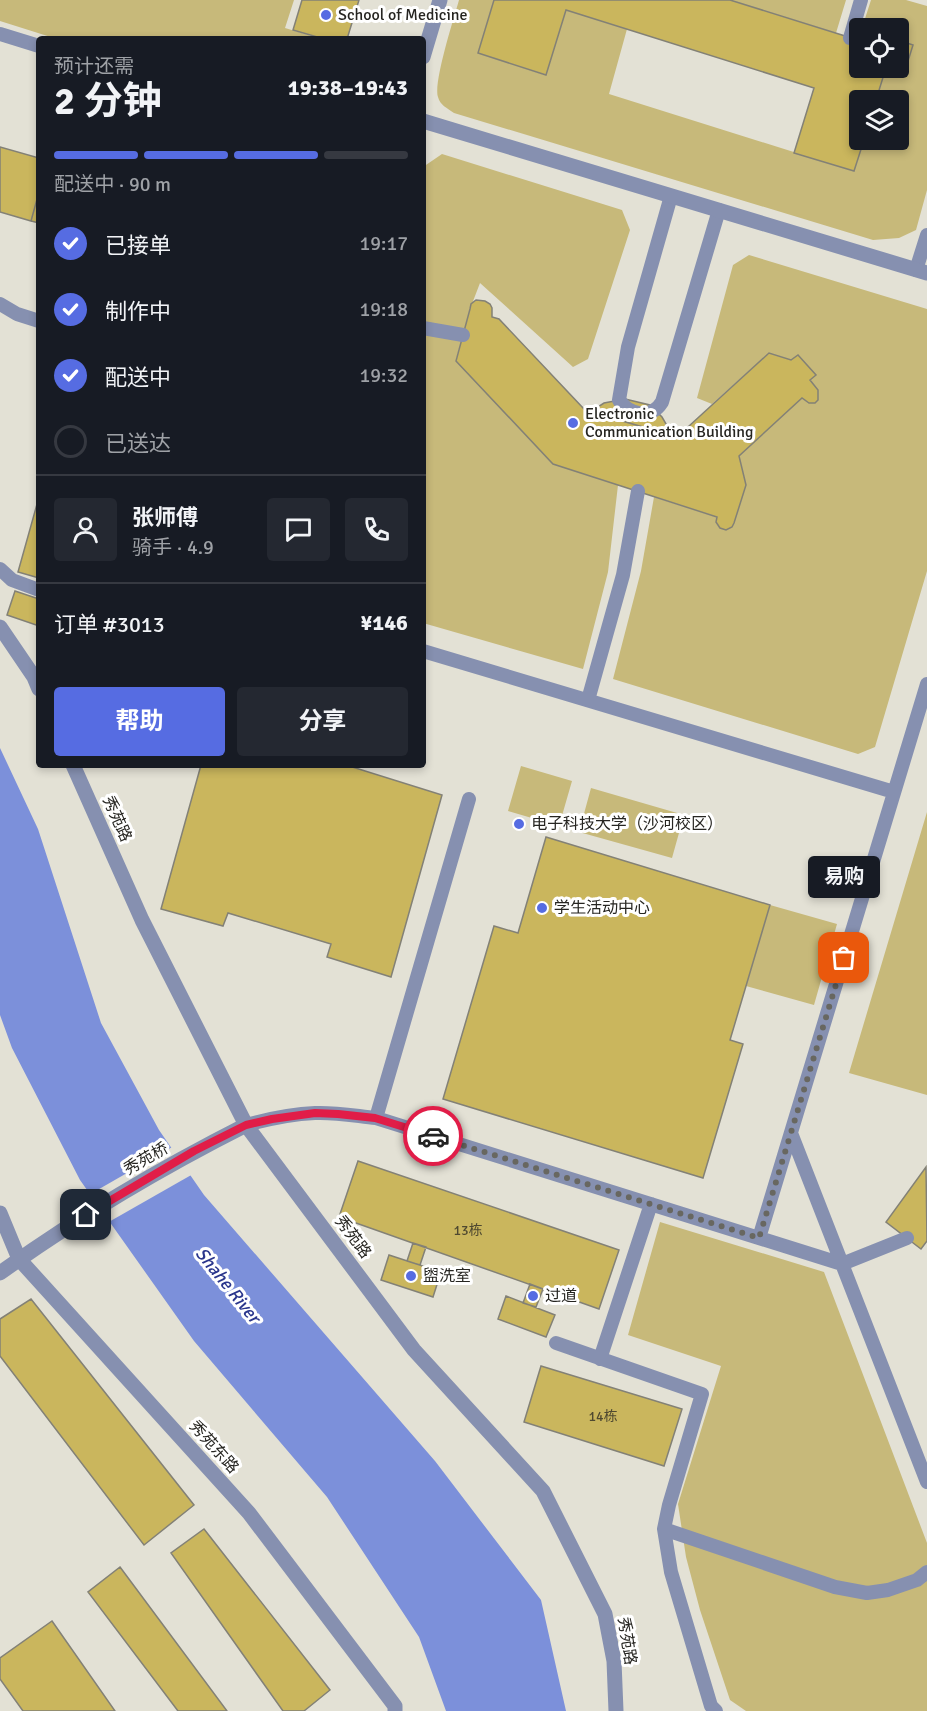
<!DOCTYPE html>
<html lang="zh">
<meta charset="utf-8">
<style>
:root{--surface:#171b24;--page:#242831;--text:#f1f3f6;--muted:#9ea1a6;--line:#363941;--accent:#566ce2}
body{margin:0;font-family:Signika,"Noto Sans SC",sans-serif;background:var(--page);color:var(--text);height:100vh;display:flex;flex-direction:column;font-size:22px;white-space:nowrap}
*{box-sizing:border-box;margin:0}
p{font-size:20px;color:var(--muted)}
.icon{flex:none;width:33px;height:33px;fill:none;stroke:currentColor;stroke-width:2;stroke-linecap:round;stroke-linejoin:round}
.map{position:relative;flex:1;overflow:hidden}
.side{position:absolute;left:36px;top:36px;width:390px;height:732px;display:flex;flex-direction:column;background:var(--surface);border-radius:6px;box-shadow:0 3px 9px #0003}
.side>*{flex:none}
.buttons{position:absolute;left:849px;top:18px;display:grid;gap:12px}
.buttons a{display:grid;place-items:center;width:60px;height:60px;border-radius:6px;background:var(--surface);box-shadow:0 3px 9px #0003;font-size:30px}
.pin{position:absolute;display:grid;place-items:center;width:51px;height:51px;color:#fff;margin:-26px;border-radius:12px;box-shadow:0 3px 9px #0006}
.courier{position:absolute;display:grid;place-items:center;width:60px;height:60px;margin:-30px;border:4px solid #e11d48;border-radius:50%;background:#fff;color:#222;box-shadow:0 2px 8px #0007}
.bubble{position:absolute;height:42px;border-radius:6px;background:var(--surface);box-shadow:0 3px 9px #0003;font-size:20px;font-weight:700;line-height:42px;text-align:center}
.headline em{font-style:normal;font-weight:700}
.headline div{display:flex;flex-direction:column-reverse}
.headline{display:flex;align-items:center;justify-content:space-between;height:102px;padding:0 18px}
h1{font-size:39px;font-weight:700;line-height:45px}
.bar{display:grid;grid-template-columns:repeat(4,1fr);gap:9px 6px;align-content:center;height:72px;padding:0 18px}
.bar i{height:8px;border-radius:4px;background:var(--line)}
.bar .on{background:var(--accent)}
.bar p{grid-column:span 4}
.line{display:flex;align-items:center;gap:15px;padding:0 18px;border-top:2px solid var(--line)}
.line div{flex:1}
.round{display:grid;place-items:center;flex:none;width:63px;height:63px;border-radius:6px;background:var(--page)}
ol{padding:0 18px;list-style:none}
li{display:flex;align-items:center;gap:18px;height:66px}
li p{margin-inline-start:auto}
li .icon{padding:6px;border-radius:50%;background:var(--accent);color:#fff;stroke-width:4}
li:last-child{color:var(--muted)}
li i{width:33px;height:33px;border:3px solid var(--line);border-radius:50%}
.action{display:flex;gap:12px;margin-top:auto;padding:12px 18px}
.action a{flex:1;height:69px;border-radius:6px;background:var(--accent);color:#fff;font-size:24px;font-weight:700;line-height:69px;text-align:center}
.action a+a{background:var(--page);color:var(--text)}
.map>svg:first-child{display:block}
</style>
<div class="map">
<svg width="927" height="1711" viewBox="0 0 927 1711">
<rect width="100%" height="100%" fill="#e3e1d5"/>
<path fill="#c7b97a" d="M0,0H294L285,28L322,39H57L0,21Z
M459,0H494L478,53L545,75L566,10L627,29L609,94L854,171L864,140H898V100H876L885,71L903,77L913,45L899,40L898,28H862L871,0H906L927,6V190L916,230L899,238L873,240L454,113C447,108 440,105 438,97C433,83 454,18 459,0Z
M730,0H846L836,33Z
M442,154L622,210L630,230L588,359L573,367L480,283L470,309L456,360L553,464L618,485L608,572L583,669L423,623V167Z
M749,255L927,309V571L875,747L858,754L613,679L641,571L654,497L717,517L716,522L720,528L726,530L732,527L746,485L739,456L802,398L809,403H815L818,400V390L810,380L815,375L791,360L769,353L712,404L697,398L733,265Z
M521,766L572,781L559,826L508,811Z
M591,788L684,815L672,858L579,832Z
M927,812V1095L849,1073Z
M770,905L837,924L814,1005L746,986Z
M660,1222L824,1272L927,1543V1711H746L730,1700L700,1610L686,1557L678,1504L721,1366L628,1335Z"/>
<path fill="#7c90da" d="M0,748L38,829L101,1023L159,1130L204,1195L435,1461L541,1600L566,1711H446L419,1637L327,1497L194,1341L80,1180L12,1048L0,1015Z"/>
<path fill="#e3e1d5" d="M174,1146L193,1174L107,1223L87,1196Z"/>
<path fill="#cab65d" stroke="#838176" stroke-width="1.5" d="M302,0H359L347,39H324L293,30Z
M494,0H730L858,40L860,35V68H898V40L913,45L903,77L885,71L876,100H860V140H864L854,171L794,153L814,88L566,10L546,75L478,53Z
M0,147L39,158V192L31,221L0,212Z
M39,192V223L31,221Z
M476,300L485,301L490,304L492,308V317L499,319L585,410L677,437L769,353L791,360L798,355L816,375L810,380L818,390V400L815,403H809L802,398L739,456L746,485L734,523L732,527L726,530L720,528L716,522L717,517L553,464L456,361L470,309L471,304Z
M625,399L650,405L662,417L669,429L671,435L590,412L604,403Z
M39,497V578L18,572Z
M15,591L39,599V626L7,615Z
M201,765H346L442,795L391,977L327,957L331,944L228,913L223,926L161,909Z
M546,837L770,905L730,1040L743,1044L703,1178L443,1099L494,926L518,933Z
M358,1161L619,1250L599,1309L339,1217Z
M926,1167L927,1241L921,1249L886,1222Z
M413,1243L426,1247L420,1265L407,1261Z
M389,1255L441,1272L433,1297L381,1280Z
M530,1284L543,1289L536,1307L523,1303Z
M506,1296L555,1315L546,1337L498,1319Z
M31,1299L194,1505L144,1545L0,1356V1319Z
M541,1366L682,1409L664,1466L524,1422Z
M204,1529L330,1690L304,1711H283L171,1553Z
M120,1567L227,1711H178L88,1592Z
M52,1621L115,1711H23L0,1679V1658Z"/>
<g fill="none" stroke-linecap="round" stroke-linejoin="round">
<path stroke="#8690b0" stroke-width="14" d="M0,34L39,46
M850,38L861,0
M671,196L628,347L619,400C629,415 651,420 662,402L719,210
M916,270L927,235
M0,304L17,314L39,321
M423,328L463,335
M0,569L12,580L39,590
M423,651L894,792
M588,700L623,575L638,491
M376,1118L469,799
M246,1125C268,1119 292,1114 315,1113C335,1112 356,1116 376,1118L842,1264L907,1238
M791,1133L927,1482
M759,1238L927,684
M556,1343L702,1394L669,1505L664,1529L671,1572L711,1706L716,1711
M600,1359L651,1204
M664,1529L835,1587L867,1593L888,1590L917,1580L927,1572"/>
<path stroke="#8690b0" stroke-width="15" d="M423,57L440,0
M423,121L927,273
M0,627L34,677L39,689
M73,765L142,920L246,1125L414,1350L543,1491L605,1614L614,1661L616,1711
M0,1213L19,1259L249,1513L395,1706V1711
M0,1273C78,1217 161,1168 246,1125"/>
</g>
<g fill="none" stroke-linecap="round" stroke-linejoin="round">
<path stroke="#686760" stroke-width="6" stroke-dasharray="0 10.8" d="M433,1136L759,1238L844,958"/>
<path stroke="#e11d48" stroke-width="8" d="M86,1215L194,1151L246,1125L272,1119L315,1113L338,1114L375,1118L433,1136"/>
</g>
<g fill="#566ce2" stroke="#fff" stroke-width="2">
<circle cx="326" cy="15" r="6"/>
<circle cx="573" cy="423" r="6"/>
<circle cx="519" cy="824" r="6"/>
<circle cx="542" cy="908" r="6"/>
<circle cx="411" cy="1276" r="6"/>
<circle cx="533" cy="1296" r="6"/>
</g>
<g text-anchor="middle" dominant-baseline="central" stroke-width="6" stroke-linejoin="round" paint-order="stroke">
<g font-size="14" fill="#4f4930">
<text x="468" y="1230">13栋</text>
<text x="603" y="1416">14栋</text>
</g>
<g font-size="16" fill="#262521" stroke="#fff" text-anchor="start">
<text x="338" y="15">School of Medicine</text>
<text x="585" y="414">Electronic<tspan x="585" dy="18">Communication Building</tspan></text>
<text x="531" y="824">电子科技大学（沙河校区）</text>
<text x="554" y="908">学生活动中心</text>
<text x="423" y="1276">盥洗室</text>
<text x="545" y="1296">过道</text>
</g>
<g font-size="16" fill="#262521" stroke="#fff">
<text transform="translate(117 819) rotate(66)">秀苑路</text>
<text transform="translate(146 1159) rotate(-30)">秀苑桥</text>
<text transform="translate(353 1237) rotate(53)">秀苑路</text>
<text transform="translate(214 1447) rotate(48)">秀苑东路</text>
<text transform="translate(627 1641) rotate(81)">秀苑路</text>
</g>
<g font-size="18" font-style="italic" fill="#2a368c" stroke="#fff">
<text transform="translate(228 1285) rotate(51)">Shahe River</text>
</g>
</g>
</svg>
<div class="buttons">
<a><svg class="icon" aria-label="locate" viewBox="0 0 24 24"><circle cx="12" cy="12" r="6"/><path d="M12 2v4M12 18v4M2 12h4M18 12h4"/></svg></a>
<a><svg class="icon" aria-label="layers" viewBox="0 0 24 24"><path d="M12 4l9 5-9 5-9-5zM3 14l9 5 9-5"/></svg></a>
</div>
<div class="pin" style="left:844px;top:958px;background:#ea580c"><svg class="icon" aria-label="bag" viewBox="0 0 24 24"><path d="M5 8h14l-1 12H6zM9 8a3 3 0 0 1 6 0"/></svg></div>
<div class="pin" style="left:86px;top:1215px;background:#1f2937"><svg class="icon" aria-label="home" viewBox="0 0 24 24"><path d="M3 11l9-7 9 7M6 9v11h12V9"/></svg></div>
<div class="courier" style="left:433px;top:1136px"><svg class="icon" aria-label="car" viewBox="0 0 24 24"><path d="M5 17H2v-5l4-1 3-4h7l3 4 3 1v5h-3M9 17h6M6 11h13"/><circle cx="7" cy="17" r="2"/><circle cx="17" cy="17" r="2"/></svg></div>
<div class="bubble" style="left:808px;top:856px;width:72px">易购</div>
<section class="side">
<div class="headline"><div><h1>2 分钟</h1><p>预计还需</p></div><em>19:38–19:43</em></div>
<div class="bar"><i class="on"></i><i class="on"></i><i class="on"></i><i></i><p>配送中 · 90 m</p></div>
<ol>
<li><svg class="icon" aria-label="check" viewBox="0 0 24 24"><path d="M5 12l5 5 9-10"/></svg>已接单<p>19:17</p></li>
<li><svg class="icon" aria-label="check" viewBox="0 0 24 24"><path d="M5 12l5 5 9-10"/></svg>制作中<p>19:18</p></li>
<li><svg class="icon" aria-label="check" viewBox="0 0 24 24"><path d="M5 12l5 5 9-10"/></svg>配送中<p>19:32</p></li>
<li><i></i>已送达</li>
</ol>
<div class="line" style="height:108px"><a class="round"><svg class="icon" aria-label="person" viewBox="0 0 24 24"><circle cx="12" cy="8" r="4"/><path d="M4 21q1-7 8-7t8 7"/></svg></a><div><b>张师傅</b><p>骑手 · 4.9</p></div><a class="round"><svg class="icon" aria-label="chat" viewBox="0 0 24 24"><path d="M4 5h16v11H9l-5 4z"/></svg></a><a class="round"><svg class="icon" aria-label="phone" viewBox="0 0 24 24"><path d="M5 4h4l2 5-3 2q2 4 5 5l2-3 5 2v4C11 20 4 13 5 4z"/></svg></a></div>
<div class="line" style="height:78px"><div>订单 #3013</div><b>¥146</b></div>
<div class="action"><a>帮助</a><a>分享</a></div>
</section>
</div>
